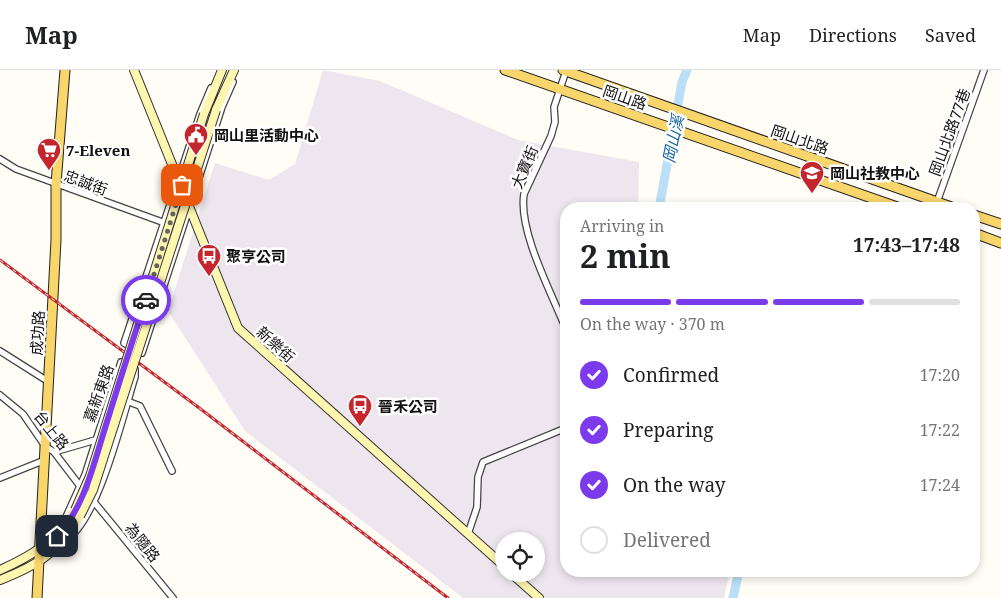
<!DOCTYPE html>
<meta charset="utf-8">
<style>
:root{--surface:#fff;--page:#f2f2f2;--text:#202124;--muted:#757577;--line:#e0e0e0;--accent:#7c3aed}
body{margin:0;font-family:"Noto Serif","Noto Sans TC",serif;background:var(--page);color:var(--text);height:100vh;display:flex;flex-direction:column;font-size:19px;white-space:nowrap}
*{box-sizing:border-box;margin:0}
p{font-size:16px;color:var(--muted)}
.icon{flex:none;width:28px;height:28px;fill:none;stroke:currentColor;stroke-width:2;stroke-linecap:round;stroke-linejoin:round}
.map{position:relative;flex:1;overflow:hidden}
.side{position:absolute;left:560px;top:132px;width:420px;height:375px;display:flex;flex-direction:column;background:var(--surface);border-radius:20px;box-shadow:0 2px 8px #0003}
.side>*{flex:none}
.buttons{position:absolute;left:495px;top:462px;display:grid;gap:10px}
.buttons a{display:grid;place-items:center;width:50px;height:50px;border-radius:50%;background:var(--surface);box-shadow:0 2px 8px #0003;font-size:25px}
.pin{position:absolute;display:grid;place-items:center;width:42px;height:42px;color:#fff;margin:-21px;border-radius:10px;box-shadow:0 2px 8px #0006}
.courier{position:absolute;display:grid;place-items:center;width:50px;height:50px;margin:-25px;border:4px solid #7c3aed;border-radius:50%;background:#fff;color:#222;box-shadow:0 1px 6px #0007}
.headline em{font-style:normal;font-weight:700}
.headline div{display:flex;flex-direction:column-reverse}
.headline{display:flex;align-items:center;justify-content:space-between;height:85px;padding:0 20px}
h1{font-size:32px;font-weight:700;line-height:38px}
.bar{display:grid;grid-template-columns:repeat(4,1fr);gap:8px 5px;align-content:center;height:60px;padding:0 20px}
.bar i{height:6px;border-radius:4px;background:var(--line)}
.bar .selected{background:var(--accent)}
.bar p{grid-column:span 4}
ol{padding:0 20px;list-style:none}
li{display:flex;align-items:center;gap:15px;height:55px}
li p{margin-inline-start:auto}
li .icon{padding:5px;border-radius:50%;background:var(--accent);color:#fff;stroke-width:4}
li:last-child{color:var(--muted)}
li i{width:28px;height:28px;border:2px solid var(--line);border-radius:50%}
header{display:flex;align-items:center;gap:30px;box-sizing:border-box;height:70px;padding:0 25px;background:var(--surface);border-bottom:1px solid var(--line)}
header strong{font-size:24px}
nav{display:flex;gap:28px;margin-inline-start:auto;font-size:18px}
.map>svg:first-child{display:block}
</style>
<header>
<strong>Map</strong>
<nav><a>Map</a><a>Directions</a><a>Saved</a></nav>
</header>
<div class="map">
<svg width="1001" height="528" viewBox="0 0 1001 528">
<rect width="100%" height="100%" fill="#fffdf5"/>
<path fill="#eee6ef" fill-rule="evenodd" d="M323,0L380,11L518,70L639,92L638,139H566V501H730L724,528H463L245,361L168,241L215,93L269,110L295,94ZM504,471H536V504H504Z"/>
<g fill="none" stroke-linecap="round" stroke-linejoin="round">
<path stroke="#b9e0f7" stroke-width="9" d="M659,139L682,12L687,0
M733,528L739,501"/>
<defs>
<path id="street" d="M566,1L554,37L555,52L551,66L524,124C518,161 552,224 566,259
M211,18L200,44L124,273L142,283L222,37L233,12
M0,89L16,99L165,153
M937,132L984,0
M0,281L49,312
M0,325L23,344L45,376L54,382L80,416
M127,331L140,336L172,401
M54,382L99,369
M0,408L45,390
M94,432L173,528
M468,464L477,437L478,407L483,392L566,358
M63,472C98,455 123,344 135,307V299L121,292L85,405L66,447"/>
<path id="secondary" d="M134,0L238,258L504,496
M216,40L234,0
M204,44L222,0
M0,500C32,486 57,470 75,440
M512,504L539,528
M0,510C41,494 56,483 80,446"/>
<path id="primary" d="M505,0L903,139
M563,0L957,139
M974,145L1001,154
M974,163L1001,173
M37,528L56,170V114L65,0"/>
</defs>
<use href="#street" stroke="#444" stroke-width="8"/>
<use href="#secondary" stroke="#333" stroke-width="10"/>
<use href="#primary" stroke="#222" stroke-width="11"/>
<use href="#street" stroke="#fff" stroke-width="5.5"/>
<use href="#secondary" stroke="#fff6b0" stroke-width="8"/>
<use href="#primary" stroke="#f9d66b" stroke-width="9"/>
<defs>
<path id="rail" d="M0,190L198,337L448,528"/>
</defs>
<use href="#rail" stroke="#c4262e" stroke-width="3"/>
<use href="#rail" stroke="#fff" stroke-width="1" stroke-dasharray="4" stroke-linecap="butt"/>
<defs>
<path id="secondary-bridge" d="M75,440L90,406L204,44
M80,446L93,420L216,40"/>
</defs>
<use href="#secondary-bridge" stroke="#333" stroke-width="10" stroke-linecap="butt"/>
<use href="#secondary-bridge" stroke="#fff6b0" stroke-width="8"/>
</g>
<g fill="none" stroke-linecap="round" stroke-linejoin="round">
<path stroke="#646461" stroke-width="5" stroke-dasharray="0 9" d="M146,230L182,115"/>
<path stroke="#7c3aed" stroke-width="6" d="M57,466C85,437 94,392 106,355C119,313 132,272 146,230"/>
</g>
<defs>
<symbol id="civic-pin" viewBox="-11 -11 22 30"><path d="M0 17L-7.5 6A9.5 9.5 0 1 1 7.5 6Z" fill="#c4262e" stroke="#fff"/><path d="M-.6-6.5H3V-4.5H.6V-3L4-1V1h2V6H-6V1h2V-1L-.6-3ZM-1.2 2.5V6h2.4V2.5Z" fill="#fff"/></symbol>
<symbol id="supermarket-pin" viewBox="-11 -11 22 30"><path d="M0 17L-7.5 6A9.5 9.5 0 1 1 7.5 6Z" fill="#c4262e" stroke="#fff"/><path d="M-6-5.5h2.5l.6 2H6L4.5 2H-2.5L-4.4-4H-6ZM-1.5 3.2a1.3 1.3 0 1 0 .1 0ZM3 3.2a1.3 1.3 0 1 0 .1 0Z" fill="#fff"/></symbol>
<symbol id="university-pin" viewBox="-11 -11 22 30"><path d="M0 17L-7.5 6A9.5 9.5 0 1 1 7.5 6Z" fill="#c4262e" stroke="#fff"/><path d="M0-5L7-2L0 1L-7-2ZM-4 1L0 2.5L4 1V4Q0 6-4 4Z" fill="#fff"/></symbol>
<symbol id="bus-pin" viewBox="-11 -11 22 30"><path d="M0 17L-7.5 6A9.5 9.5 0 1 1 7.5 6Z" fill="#c4262e" stroke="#fff"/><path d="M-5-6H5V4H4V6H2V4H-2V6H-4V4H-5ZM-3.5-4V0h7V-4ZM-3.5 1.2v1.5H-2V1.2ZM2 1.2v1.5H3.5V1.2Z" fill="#fff"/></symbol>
</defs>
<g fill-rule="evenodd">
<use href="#civic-pin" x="182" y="51" width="28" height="38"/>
<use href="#supermarket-pin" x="35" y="66" width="28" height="38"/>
<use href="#university-pin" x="798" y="89" width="28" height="38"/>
<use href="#bus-pin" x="195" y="172" width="28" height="38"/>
<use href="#bus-pin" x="346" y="322" width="28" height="38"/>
</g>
<g text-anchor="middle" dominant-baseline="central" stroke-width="5" stroke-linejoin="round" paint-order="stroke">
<g font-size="15" fill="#111" stroke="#fff">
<text transform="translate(625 27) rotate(19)">岡山路</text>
<text transform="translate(949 62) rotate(-70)">岡山北路77巷</text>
<text transform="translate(800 69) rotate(19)">岡山北路</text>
<text transform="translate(524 97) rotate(-67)">大寶街</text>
<text transform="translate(86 112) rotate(20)">忠誠街</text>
<text transform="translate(37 263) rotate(-87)">成功路</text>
<text transform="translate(276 274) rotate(42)">新樂街</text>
<text transform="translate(98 323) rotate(-70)">嘉新東路</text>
<text transform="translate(52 360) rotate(51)">台上路</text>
<text transform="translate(143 472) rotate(51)">為隨路</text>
</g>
<g font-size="15" font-weight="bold" fill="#111" stroke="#fff" text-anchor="start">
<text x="214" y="65">岡山里活動中心</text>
<text x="66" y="80">7-Eleven</text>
<text x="830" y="103">岡山社教中心</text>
<text x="226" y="186">聚亨公司</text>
<text x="378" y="336">晉禾公司</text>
</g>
<g font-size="16" font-style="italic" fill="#1768a6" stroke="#fff">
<text transform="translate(673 69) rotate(-78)">岡山溪</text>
</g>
</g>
</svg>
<div class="buttons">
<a><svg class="icon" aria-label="locate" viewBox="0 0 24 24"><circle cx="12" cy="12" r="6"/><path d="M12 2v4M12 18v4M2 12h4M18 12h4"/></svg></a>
</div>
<div class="pin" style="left:182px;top:115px;background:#ea580c"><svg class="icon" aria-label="bag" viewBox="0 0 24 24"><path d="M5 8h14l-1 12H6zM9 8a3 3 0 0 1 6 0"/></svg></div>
<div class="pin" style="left:57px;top:466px;background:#1f2937"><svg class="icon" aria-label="home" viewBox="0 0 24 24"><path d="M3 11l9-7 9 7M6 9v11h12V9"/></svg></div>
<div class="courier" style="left:146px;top:230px"><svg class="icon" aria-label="car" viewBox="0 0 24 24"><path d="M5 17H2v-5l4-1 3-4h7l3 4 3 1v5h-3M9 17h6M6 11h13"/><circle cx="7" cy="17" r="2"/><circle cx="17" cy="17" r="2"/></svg></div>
<section class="side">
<div class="headline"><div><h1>2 min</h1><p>Arriving in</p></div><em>17:43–17:48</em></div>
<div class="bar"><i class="selected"></i><i class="selected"></i><i class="selected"></i><i></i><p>On the way · 370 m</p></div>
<ol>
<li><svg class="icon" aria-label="check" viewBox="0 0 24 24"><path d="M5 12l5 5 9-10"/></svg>Confirmed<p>17:20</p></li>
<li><svg class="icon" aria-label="check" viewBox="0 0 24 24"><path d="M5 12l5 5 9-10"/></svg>Preparing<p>17:22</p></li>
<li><svg class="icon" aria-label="check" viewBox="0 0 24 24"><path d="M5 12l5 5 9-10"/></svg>On the way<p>17:24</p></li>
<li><i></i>Delivered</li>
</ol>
</section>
</div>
